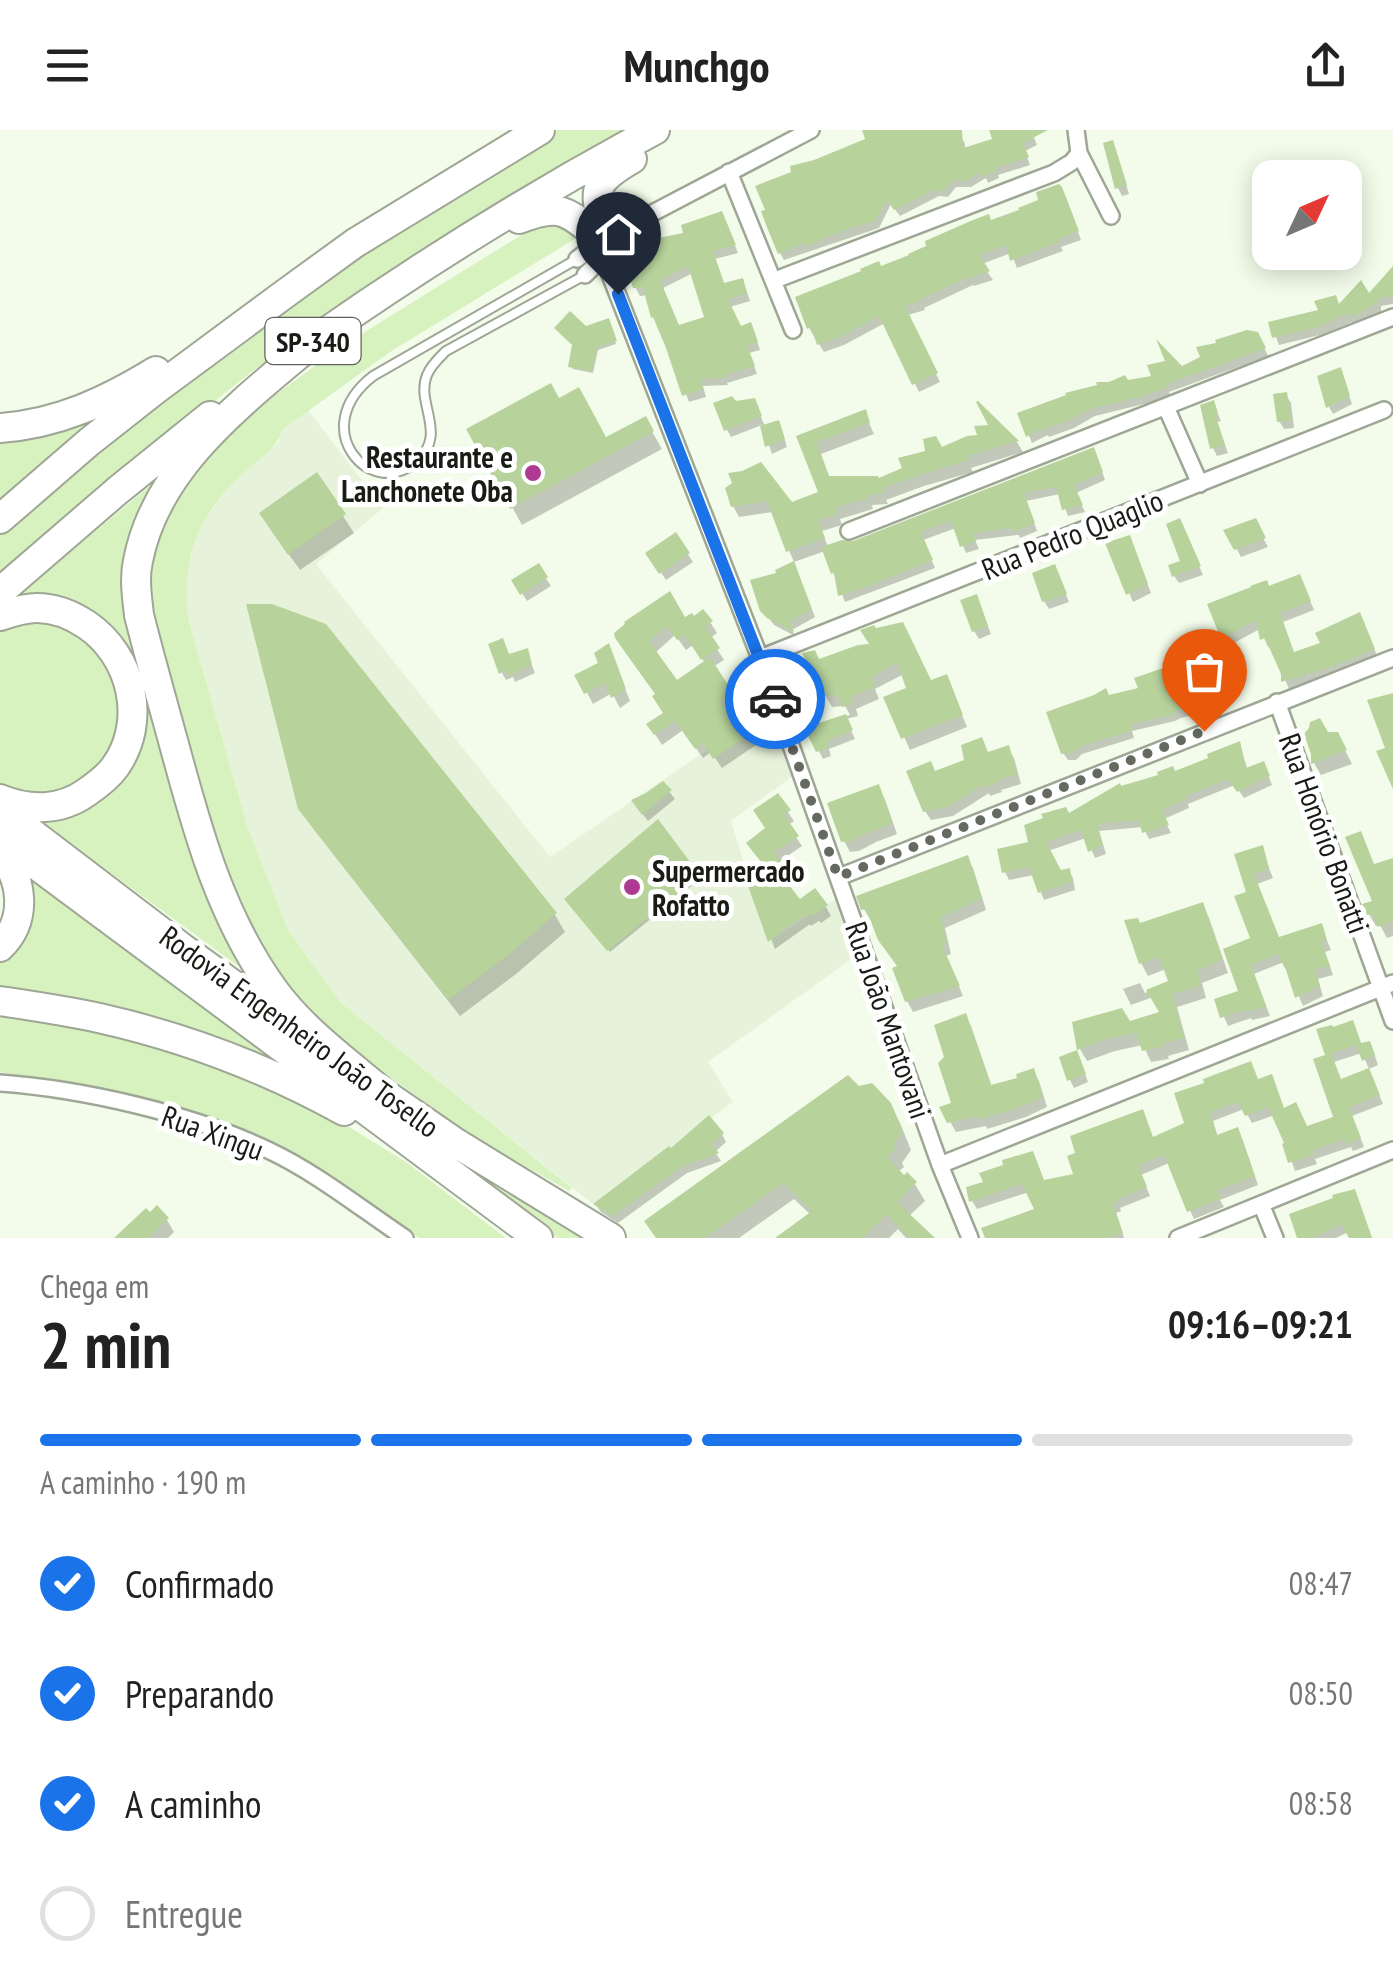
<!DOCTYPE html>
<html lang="pt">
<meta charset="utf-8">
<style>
:root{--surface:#fff;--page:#f6f6f6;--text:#222;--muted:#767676;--line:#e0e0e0;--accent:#1a73e8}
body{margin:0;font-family:"PT Sans Narrow",sans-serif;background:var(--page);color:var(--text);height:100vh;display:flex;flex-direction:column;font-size:38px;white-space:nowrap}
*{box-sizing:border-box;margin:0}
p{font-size:32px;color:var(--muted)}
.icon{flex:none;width:55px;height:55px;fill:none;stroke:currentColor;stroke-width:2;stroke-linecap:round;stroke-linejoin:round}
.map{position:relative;height:1108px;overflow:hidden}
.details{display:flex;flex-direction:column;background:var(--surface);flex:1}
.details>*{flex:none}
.needle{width:65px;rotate:46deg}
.tools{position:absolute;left:1252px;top:30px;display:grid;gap:20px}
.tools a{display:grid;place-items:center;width:110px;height:110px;border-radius:20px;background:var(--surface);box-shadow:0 5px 25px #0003;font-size:50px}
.pin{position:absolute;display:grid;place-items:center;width:85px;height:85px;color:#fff;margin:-102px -42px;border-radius:50% 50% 50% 0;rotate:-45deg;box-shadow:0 0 10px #0007}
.pin .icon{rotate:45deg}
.courier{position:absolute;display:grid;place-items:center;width:100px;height:100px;margin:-50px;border:8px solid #1a73e8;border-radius:50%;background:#fff;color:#222;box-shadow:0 2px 12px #0007}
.summary em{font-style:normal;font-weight:700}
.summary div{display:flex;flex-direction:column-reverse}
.summary{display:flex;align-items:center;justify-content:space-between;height:170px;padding:0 40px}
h1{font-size:65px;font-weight:700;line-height:75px}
.bar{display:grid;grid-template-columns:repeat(4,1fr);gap:15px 10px;align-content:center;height:120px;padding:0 40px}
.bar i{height:12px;border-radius:8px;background:var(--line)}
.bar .active{background:var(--accent)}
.bar p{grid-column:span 4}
ol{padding:0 40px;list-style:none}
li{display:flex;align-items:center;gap:30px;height:110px}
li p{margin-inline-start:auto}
li .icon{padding:10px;border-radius:50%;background:var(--accent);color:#fff;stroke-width:4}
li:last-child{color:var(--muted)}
li i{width:55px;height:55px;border:5px solid var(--line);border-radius:50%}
header{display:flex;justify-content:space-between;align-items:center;height:130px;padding:0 40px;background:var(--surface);font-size:45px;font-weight:700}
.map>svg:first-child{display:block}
</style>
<header><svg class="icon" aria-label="menu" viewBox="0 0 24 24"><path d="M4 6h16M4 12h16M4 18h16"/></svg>Munchgo<svg class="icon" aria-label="share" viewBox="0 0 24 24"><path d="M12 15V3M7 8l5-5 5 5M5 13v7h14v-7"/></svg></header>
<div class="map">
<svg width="1393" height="1108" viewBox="0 0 1393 1108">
<rect width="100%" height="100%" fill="#f3fcea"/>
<path fill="#e6f3da" d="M308,280L383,378L316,434L550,727L776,573L800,641L731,691L768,811L844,764L864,820L708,932L733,972L593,1074L341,873L288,800L247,695L188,488L185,459L188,436L195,408L202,393L222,366L244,342L278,313L283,299Z"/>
<path fill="#d8f2bf" d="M558,0H635L343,178L293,211L241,250L0,447V401L269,185L523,20Z
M555,88L577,106L573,110L390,222L283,299C276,320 262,326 247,340C198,385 182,422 188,488L247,695L288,800L341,873L572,1058L569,1061L488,1015L447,988L342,912L293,870L230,769L145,466L154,402L209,319L255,280L342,216L547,89Z
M88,287L94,290L0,370V304Z
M165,343L131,435L245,841L34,687L107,655L130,531L13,470Z
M48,486L103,516L123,578L115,615L95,642L69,660L33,667L0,658V493Z
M27,746L313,956L0,865V827Z
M0,884L87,899L134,911L237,944L323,981L406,1032L506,1108H419L293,1024L249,1003L164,975L95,957L0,942Z
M435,1011L589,1108H558L542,1098L431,1016Z"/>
<path fill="#0003" fill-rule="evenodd" d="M864,0H958L965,14V20L995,11L991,0H1031L1037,15L1025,21L1030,35L998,45L999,48L988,53L986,48L971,57H956L948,67L939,66L900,86L891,74L879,98L784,130L780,123L868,11Z
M1106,15L1116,21L1129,64L1122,66L1118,58Z
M1066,68L1081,110L1061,117L1063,121L1017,138L1011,123L982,134L993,150L974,156L973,155L924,178L925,180L908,185L940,252L919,262L885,193L844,215L824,222L809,198L881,138L991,93Z
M725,92L738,123L715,129L725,156L742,151L746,159L750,171L730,177L740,199L754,202L760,220L749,223L757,244L727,253L728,255L703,256L706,267L689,272L648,165L640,166L635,157ZM693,143L708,188L679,198L663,158Z
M1393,141V174L1381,176V182L1354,196L1352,192L1324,204L1279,215L1271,194L1368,168Z
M610,194L616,214L598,220L593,243L573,239L571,236L586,199Z
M1262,213L1268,226L1169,262L1170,265L1148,273L1095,286L1074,298L1049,307L1048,305L1032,313L1020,284L1182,239L1219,215Z
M1340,240L1352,274L1333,284L1329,277Z
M1286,265L1291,273L1294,298L1284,299L1279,291Z
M559,271L606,310L645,289L662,319L522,395L470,300Z
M1213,273L1221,291L1217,292L1228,323L1217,326L1213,318L1203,277Z
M735,274L758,279L765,297L782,301L787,317L772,324L762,295L731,307L727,300Z
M982,278L1017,312L1023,322L971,338L973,342L924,356L886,370L888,374L872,375L873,379L840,389L842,395L822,401L828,417L853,414L1097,327L1105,350L1076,363L1085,382L1068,386L1060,364L1026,371L1037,401L1020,408L1019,405L975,410L979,419L966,423L956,398L923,410L935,438L845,472L825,421L794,432L773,382L739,387L733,376L728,359L791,375L821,364L800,307L864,282L874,304L821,324L830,349L878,351L941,320L980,307L992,297Z
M317,346L354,403L300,440L272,401Z
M1254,391L1268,417L1241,427L1227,401Z
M1183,399L1203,445L1179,453L1174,446L1184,433Z
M676,406L693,432L666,450L648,424Z
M1109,415L1133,416L1151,463L1133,472Z
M538,436L551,456L527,471L514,451Z
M797,442L815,487L792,500L795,506L774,495L763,480L780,445Z
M1058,445L1069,472L1049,479L1044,471Z
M1304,456L1314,480L1283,492L1294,524L1323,515L1364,494L1378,528L1322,550L1289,559L1271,516L1268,517L1260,499L1228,516L1223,508L1269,459Z
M980,475L991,504L979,509L974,501Z
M684,491L710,492L717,503L710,508L724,530L713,537L738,576L726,583L738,600L745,595L756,615L722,638L711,622L703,628L683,600L662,615L649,595L666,584L658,566L618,507ZM675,505L686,520L693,515L705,533L676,553L655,523Z
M608,516L630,571L620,578L612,563L593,574L578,546L601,534Z
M872,516L931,552L946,547L967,597L910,620L887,568L910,560L904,544L875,559L879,569L856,579L858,586L846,589L855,609L829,619L831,626L823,629L808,600L850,585L845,576L832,577L825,565L818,531Z
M526,521L535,543L515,552L513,547L506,550L502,543L509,526Z
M1224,548L1233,552L1238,568L1215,579L1181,588L1175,591L1132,601L1134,608L1082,624L1076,630H1068L1063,623L1109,568L1141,560Z
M1326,604L1344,618L1352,634L1321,645L1314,633L1313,623Z
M1239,614L1248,640L1267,642L1272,655L1244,668L1235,655L1188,674L1189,678L1164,689L1171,703L1149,709L1143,697L1099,701L1106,724L1095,728L1086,708L1048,721L1060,743L1069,741L1073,748L1075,760L1044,770L1034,745L1009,750L1005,742L1032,714L1069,686L1212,630Z
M1008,618L1014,628L1021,654L1001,660L1002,662L990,666L989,663L953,686L931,690L925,681L936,644Z
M663,654L675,669L648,691L639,679Z
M777,666L794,691L788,695L802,716L779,732L788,746L783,750L800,773L826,777L831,786L821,793L819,791L811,796L810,794L775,819L747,746L763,734L768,699Z
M884,667L897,704L876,712L859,721L850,722L844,711Z
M301,678L555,785L565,802L516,844L460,886L312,697Z
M658,692L700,749L610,822L569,772Z
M1261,718L1273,748L1257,754L1279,810L1321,796L1331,820L1325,822L1333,845L1318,849L1323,866L1303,876L1284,832L1254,844L1270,886L1252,890L1251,888L1228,896L1217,871L1241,862L1253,810L1249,763L1237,726Z
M967,728L973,738L986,780L945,798L951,824L946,826L963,866L913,882L907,871L900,838L873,789H870L864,779Z
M1375,736L1393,741V806L1387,808L1380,795L1376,796L1369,784L1375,773Z
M1202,775L1209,788L1228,843L1202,853L1206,868L1177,877L1189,920L1168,926L1169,929L1151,932L1143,915L1115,921L1087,931L1080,919L1075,893L1129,894L1162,883L1153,867L1131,875L1123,859L1140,853L1145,863L1171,852L1166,839L1148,846L1141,833L1127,792L1140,796Z
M965,886L971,896L992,957L1021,950L1033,941L1039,951L1047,977L1026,987L987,999L986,996L956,1002L943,979L954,975Z
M1352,893L1362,916L1374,923L1378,935L1369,939L1362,923L1334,932L1341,952L1373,949L1383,974L1352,986L1364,1017L1353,1021L1351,1017L1315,1029L1317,1034L1295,1041L1275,985L1252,993L1244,979L1213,991L1218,1007L1242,1008L1258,1055L1220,1070L1224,1077L1194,1089L1169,1033L1141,1045L1150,1066L1120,1078L1121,1081L1116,1083L1124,1108H988L984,1099L1037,1080L1029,1062L977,1079L972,1071L986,1054L1045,1053L1077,1046L1142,982L1153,1009L1188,995L1258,952L1284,980L1307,999L1336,989L1328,927Z
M1078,923L1088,952L1074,958L1070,950Z
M858,959L889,974L900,993L911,1020L902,1033L904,1037L898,1042L915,1054L925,1071L909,1086L932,1108H906L898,1099L889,1108H780L811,1085L794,1069L739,1108H657L647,1092Z
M722,1004L726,1012L715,1022L721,1031L687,1043L618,1093L601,1082L596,1075Z
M1359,1072L1372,1108H1351L1348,1102L1336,1108H1299L1292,1086Z
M146,1081L167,1090L174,1102L168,1108H118Z"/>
<path fill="#b7d29b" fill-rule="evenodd" d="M862,0H962L963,18L992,9L989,0H1048L1023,13L1029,27L996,38L997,41L982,47L980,42L966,51L952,50L944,61L934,60L894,80L887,70L875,91L847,99L805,117L804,113L778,124L766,95L761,81L765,80L755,56L791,42L790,36L814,30L865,9Z
M1113,10L1127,55L1115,59L1103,13Z
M1059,54L1062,57L1079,101L1058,109L1060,112L1010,131L1006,115L979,125L990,141L967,149L966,148L921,169L922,171L905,176L938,243L912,255L879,186L839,207L817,215L811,197L807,199L795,167L861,141L860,139L879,131L881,136L909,125L908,124L926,116L925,111L973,90L989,84L991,90L1019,80L1018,78L1038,70L1036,62Z
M722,81L736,115L713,121L724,153L743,148L747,163L728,169L741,196L751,192L758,212L747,215L755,236L725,245L726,248L701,249L703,259L682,266L666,218L653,187L651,188L643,158H633L621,122L658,108L683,103L681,95ZM688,136L704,187L679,195L660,150Z
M1393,136V166L1378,168V173L1348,189L1353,181L1319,197L1272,208L1268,192L1318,180L1314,171L1336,165L1339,174L1361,150L1369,163Z
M570,181L586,196L609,188L617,211L597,217L592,241L568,237L572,215L554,198Z
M1247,200L1258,202L1266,218L1167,254L1168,257L1143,266L1091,279L1070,290L1042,300V298L1026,307L1017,283L1066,265L1065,263L1097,255L1096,252H1109L1125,245L1128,250L1151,246L1147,235L1165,231L1156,209L1182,236L1200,227L1196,217L1216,213L1215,210Z
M1341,237L1350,266L1326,278L1317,246Z
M551,253L559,268L579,257L606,307L646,286L654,301L510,379L466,299Z
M1287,262L1291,290L1277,292L1273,264Z
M732,266L736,271L755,268L762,286L724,301L713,273Z
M1214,270L1218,283L1215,284L1225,315L1210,319L1200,275Z
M978,271L1019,311L967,326L969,330L917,346L882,358L884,363L868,365L869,368L836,377L838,384L818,390L825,408L786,422L767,371L731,377L725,358L732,353L728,343L742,341L761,332L792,372L818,362L796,306L866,279L870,293L816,312L829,346H878L879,348L902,338L898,328L925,321L923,309L936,306L942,317L967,306L977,305L974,296L988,295L976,272Z
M779,290L785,309L765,317L760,296Z
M1094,317L1103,342L1074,355L1083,375L1062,380L1056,357L1024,363L1035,393L1014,402L1012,398L973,403L976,411L960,417L951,391L921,402L933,430L861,459L838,466L834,443L831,444L821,417L842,410L853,411Z
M317,342L346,384L288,425L259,383Z
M1180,388L1201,436L1172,447L1168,435L1180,431L1166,394Z
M1256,388L1266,408L1234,420L1223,400Z
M676,402L690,423L659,444L645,423Z
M1130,405L1148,454L1126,465L1105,413Z
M794,431L812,479L790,491L794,502L767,488L760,481L750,450L776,443L775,440Z
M539,433L548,447L520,465L511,450Z
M1055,434L1067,464L1042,472L1032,443Z
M1300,444L1311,471L1280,483L1294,522L1320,513L1315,503L1360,482L1375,519L1328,538L1281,552V544L1265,508L1260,510L1256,490L1221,509L1207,474L1251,457L1250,456L1267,450L1269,456Z
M670,461L685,487L692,483L694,486L703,479L713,491L705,496L720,518L701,530L685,505L677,510L667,496L649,511L677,550L710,527L734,564L721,572L739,597L746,592L752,603L713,629L703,613L695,619L675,591L654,605L646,594L663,583L652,566L655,564L615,508L614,503L625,494L624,492Z
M977,464L988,496L972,502L960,470Z
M246,474H272L326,494L557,783L507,826L448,870L298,679Z
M903,492L931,550L947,544L963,585L901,609L883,567L906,558L897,533L871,547L875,557L851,567L854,574L842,577L837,565L823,566L802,523L815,520L819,529L858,515L869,514L860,500L874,495L876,498Z
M503,508L509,524L528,518L532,535L509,546L507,540L499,544L488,514Z
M609,513L626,559L611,568L605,553L584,564L574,545L598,533L594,523Z
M1206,517L1225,545L1230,543L1236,561L1211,572L1177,581L1171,585L1130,594L1133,600L1079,617L1072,623L1061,624L1046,582L1094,565L1106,558L1109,565L1138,558L1134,548L1169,536L1184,523Z
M1393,563V659L1376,621L1385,618L1367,570Z
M846,584L853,600L827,611L829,618L816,622L804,598Z
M1320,588L1328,602H1338L1347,620L1311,634V624L1304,604L1309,598L1310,592Z
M982,607L988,622L1009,615L1017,644L998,650V652L983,658L982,655L948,677L923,682L906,641L931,631L935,641L964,630L961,615Z
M1240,611L1246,638L1264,631L1270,646L1237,662L1228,649L1185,666L1187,669L1162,680L1169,695L1142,703L1139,690L1097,694L1103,715L1088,722L1081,700L1046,712L1061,740L1070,738L1072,752L1038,763L1029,737L1002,743L997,719L1028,712L1024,695L1043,688L1041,684L1066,677L1069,683L1120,653L1121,656L1158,645L1157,642L1173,636L1175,641L1208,628L1207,624Z
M663,651L672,660L642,685L631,670L646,663Z
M879,654L893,693L870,702L852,711L841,712L827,673Z
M778,663L791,680L784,685L799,706L774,722L785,736L778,741L800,769L815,758L828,775L814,786L812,783L804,788L803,786L768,812L744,745L761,732L746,713L765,698L753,680Z
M658,689L700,745L607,821L564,769Z
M1361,701L1374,734L1393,728V791L1378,797L1372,784L1367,785L1365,780L1362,774L1372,771L1345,707Z
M1263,715L1269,738L1254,744L1279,807L1322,793L1327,810L1321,812L1330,836L1315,839L1320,856L1295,868L1286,840L1277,824L1251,835L1266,876L1245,882L1244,880L1220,888L1214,869L1238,861L1223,819L1250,808L1234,766L1246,762L1234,724Z
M968,725L982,768L941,787L947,814L942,815L960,856L905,872L892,838L897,836L878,810L866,779L861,780L856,766Z
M1203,772L1223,830L1197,840L1201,856L1172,864L1184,908L1164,913L1165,916L1142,921L1136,903L1107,909L1077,920L1072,892L1122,878L1130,891L1159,882L1146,860L1168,851L1159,827L1139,834L1124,790L1138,788L1140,793Z
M966,883L991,955L1017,948L1016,944L1034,938L1043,967L1020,977L979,989L978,986L947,993L939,977L951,973L938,933L944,927L934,895Z
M1353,890L1361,913L1370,911L1375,925L1362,931L1356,915L1331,923L1341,949L1369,938L1380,965L1349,977L1361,1008L1346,1014L1344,1009L1312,1020L1314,1025L1288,1033L1282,1014L1284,1013L1268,977L1245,986L1238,972L1210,982L1217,1005L1238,997L1255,1046L1216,1061L1222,1068L1187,1082L1164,1025L1138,1035L1147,1057L1117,1069L1118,1072L1113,1074L1123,1103L1108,1108H985L981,1098L1034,1079L1022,1054L969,1072L966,1057L983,1052L979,1043L1003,1035L1002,1030L1033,1021L1044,1050L1073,1044L1067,1026L1075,1023L1070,1006L1143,979L1153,1007L1184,993L1174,963L1204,953L1203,949L1251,931L1258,949L1272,944L1284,978L1296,972L1307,996L1333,987L1313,929L1325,925L1316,899L1332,895L1333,897Z
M1077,920L1086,944L1067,951L1059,927Z
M848,945L859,956L872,953L891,973L903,1001L894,1014L896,1018L887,1027L904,1045L907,1042L917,1052L897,1072L935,1108H909L886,1084L863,1108H775L812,1081L783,1053L705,1108H656L644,1091Z
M709,985L724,1003L711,1014L719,1023L683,1036L612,1086L593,1074L669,1016L671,1018Z
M1355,1059L1372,1108H1349L1341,1094L1313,1108H1297L1289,1084L1333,1068L1332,1065Z
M157,1075L169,1088L148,1108H114L146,1078L150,1082Z"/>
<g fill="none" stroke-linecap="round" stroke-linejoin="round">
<defs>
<path id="lane" d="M577,129L373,246C306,298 370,371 416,332C449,304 415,274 427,245C431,235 439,228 446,221L585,145"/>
<path id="street" d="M1076,0L1079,23L1111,86
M729,42L793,200
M603,109V127L760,528L940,1035L970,1108
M577,129L603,109L811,0
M585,145L603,127
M775,150L1054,43L1072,32L1079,23
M1166,277L1200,354
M849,401L1393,187
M760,528L1384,280
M1277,572L1393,891
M839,747L1393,528
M0,953C83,959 193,984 268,1020C317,1043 360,1078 405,1108
M940,1035L1393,853
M1261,1074L1275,1108
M1178,1108L1393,1020"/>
<path id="highway" d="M519,89C565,71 567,84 603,109
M603,109C599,62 584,57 632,29
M325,202C253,265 157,330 138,431C134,448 137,467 139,485C150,529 163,574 175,618C198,703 221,787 273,859C304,902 351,935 391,969
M313,211C423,134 537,63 655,0
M0,298C58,294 107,271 156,241
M0,389L89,312L155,260L286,163L355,113L540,0
M0,462L117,361L210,286
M0,486C12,482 25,478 37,478C56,478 72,485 87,495C132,526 148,591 115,637C108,647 97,655 87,662C61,681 29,681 0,669
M0,679L181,817L289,895
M0,708L538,1108
M0,722C23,749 28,790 0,817
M0,871C33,876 67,881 99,888C184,907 268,939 344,981
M376,958L456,1013L611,1108"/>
</defs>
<use href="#lane" stroke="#9ea695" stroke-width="12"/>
<use href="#street" stroke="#9ea695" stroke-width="20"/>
<use href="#highway" stroke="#9ea695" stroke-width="32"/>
<use href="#lane" stroke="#fff" stroke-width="8"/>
<use href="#street" stroke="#fff" stroke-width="15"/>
<use href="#highway" stroke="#fff" stroke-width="28"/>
</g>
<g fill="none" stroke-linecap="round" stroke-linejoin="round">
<path stroke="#656a60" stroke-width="10" stroke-dasharray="0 18" d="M775,569L838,747L1204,601"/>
<path stroke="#1a73e8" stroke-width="12" d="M618,164L775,569"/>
</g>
<g fill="#af3a91" stroke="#fff" stroke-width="4">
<circle cx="533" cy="343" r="10"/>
<circle cx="632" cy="757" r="10"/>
</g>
<g text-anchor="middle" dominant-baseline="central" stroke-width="10" stroke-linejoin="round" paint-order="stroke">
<rect fill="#fff" stroke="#5e605c" stroke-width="2.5" x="265.5" y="188" width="95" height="46" rx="8"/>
<g font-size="28" font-weight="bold" fill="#191c16">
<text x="313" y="211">SP-340</text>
</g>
<g font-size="30" font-weight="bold" fill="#191c16" stroke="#fff" text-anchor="end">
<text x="513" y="326">Restaurante e<tspan x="513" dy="34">Lanchonete Oba</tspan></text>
<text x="652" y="740" text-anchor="start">Supermercado<tspan x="652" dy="34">Rofatto</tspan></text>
</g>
<g font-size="30" fill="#191c16" stroke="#fff">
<text transform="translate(1072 404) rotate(-22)">Rua Pedro Quaglio</text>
<text transform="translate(1325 703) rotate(70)">Rua Honório Bonatti</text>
<text transform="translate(889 890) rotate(71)">Rua João Mantovani</text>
<text transform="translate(300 901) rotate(36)">Rodovia Engenheiro João Tosello</text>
<text transform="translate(213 1002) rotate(20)">Rua Xingu</text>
</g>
</g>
</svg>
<div class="tools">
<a><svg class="needle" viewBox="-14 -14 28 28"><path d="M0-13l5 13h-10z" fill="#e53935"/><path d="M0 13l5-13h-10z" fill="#767676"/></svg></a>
</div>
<div class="pin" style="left:1204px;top:601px;background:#ea580c"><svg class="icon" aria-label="bag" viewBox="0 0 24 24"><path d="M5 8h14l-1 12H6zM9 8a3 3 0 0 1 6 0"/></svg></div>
<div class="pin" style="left:618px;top:164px;background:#1f2937"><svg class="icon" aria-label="home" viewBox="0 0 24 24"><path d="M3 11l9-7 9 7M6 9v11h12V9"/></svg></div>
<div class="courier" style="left:775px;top:569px"><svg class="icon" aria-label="car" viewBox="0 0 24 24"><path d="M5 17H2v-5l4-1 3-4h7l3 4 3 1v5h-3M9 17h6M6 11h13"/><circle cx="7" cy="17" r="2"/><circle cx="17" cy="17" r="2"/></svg></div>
</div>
<section class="details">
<div class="summary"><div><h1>2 min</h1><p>Chega em</p></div><em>09:16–09:21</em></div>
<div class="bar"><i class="active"></i><i class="active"></i><i class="active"></i><i></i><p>A caminho · 190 m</p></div>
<ol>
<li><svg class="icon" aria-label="check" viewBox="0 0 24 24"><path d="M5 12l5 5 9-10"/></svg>Confirmado<p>08:47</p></li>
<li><svg class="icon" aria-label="check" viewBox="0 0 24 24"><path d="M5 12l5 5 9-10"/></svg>Preparando<p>08:50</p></li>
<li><svg class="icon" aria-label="check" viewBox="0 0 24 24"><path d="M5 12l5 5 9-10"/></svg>A caminho<p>08:58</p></li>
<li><i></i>Entregue</li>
</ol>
</section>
